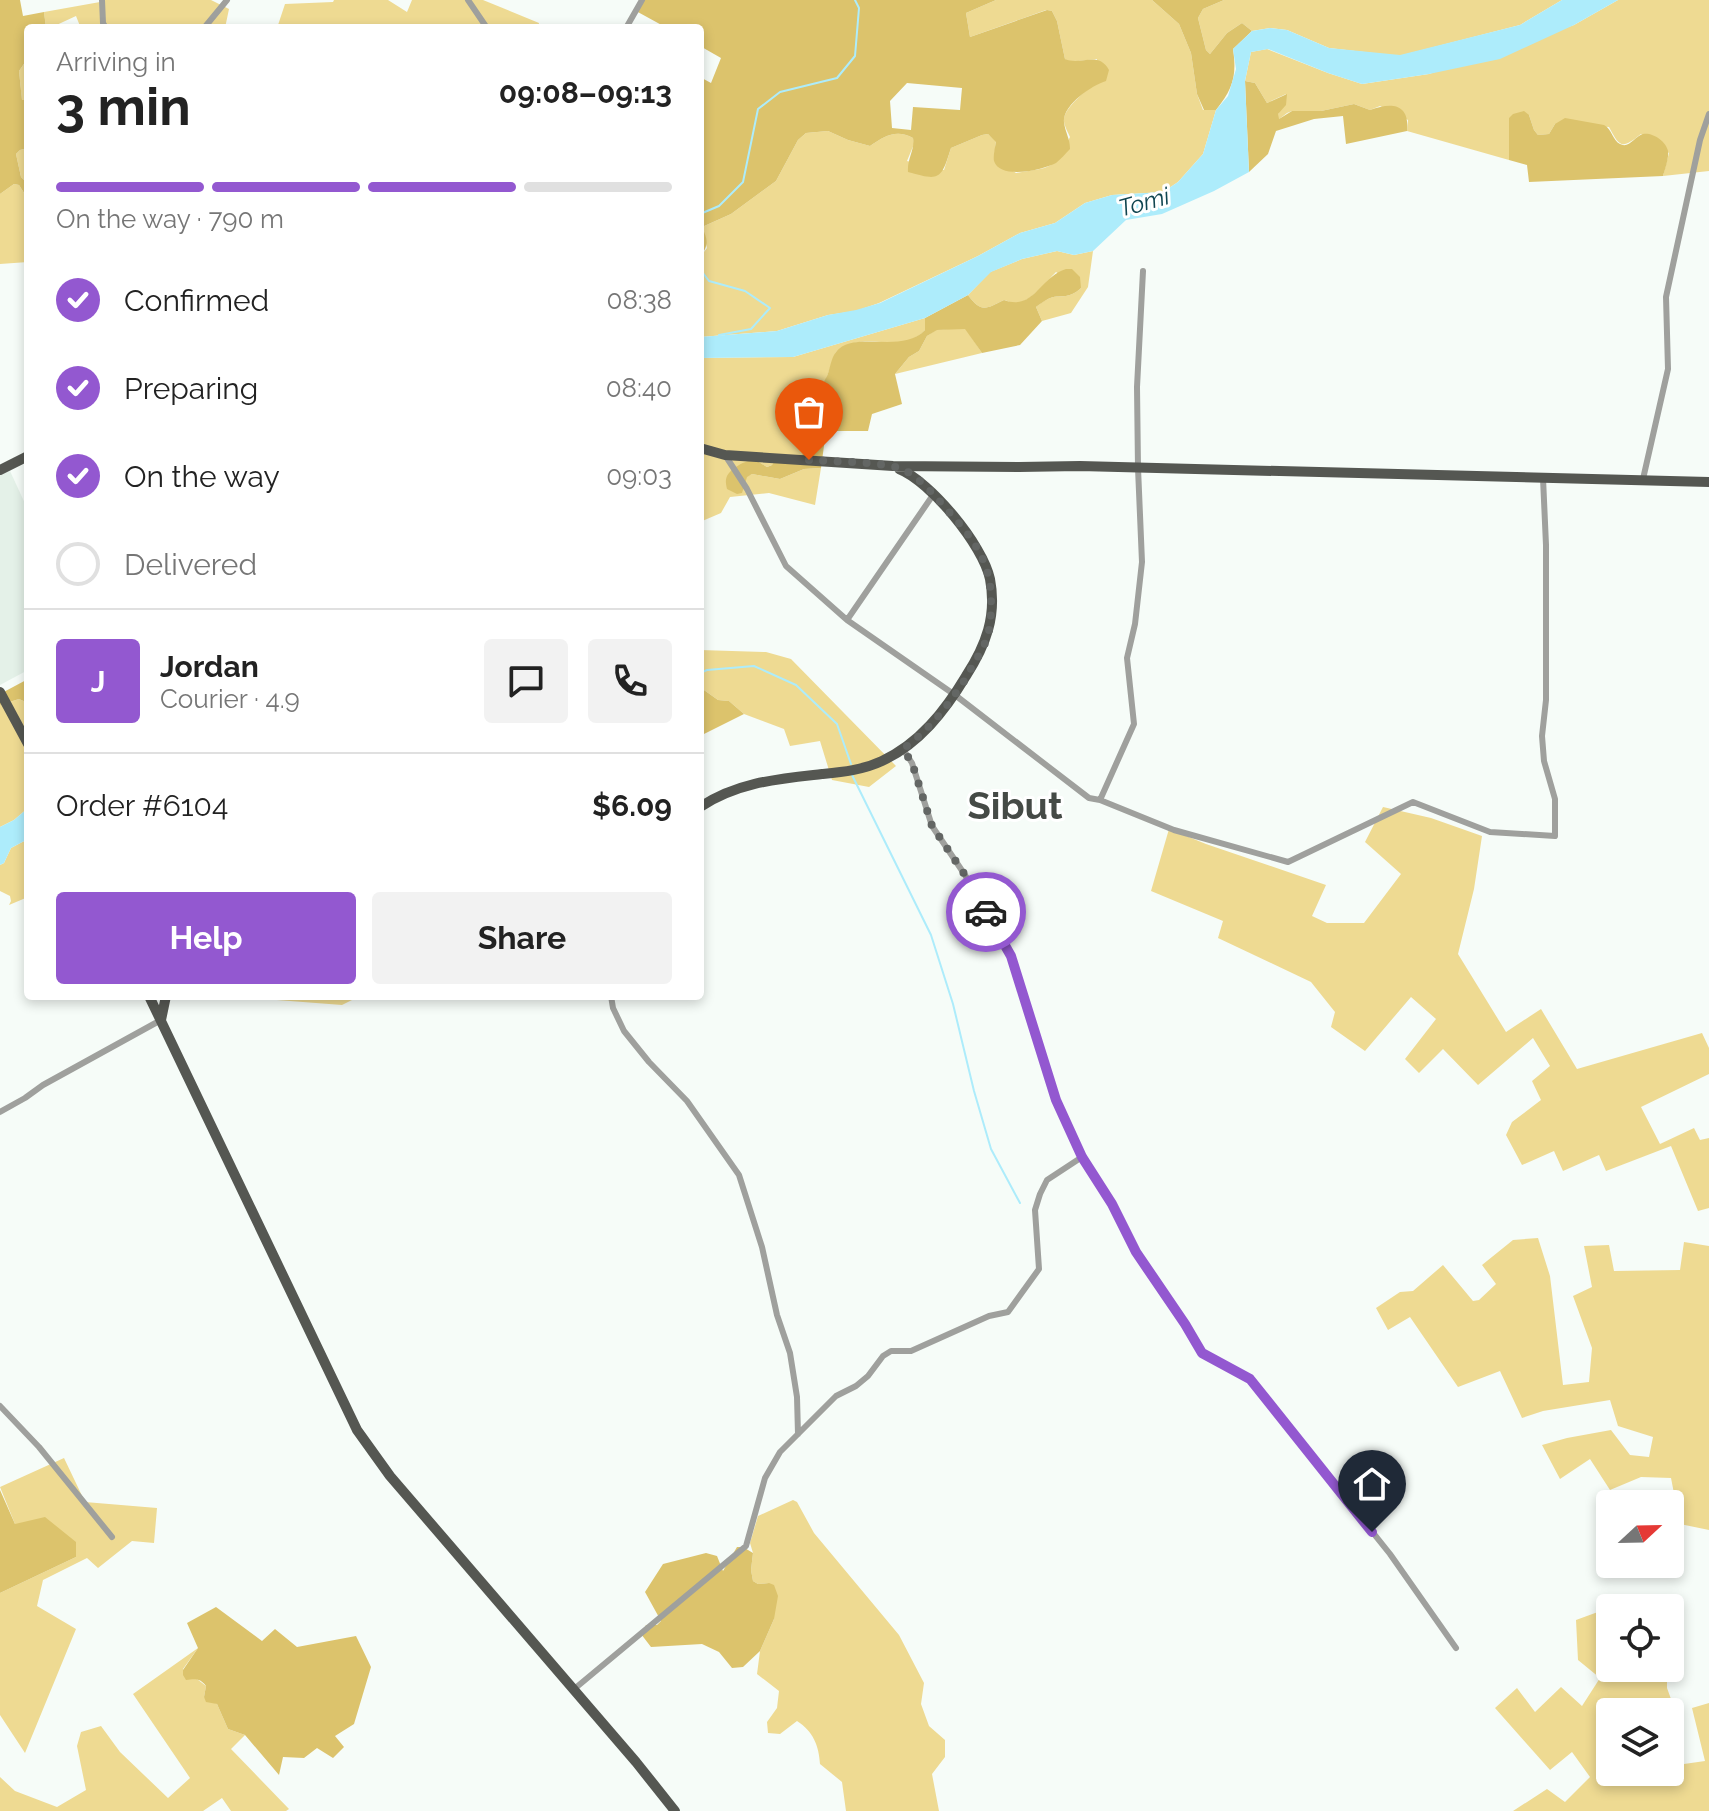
<!DOCTYPE html>
<meta charset="utf-8">
<style>
:root{--surface:#fff;--page:#f2f2f2;--text:#222;--muted:#767676;--line:#e0e0e0;--accent:#9358d0}
body{margin:0;font-family:Raleway,sans-serif;background:var(--page);color:var(--text);height:100vh;display:flex;flex-direction:column;font-size:30px;white-space:nowrap}
*{box-sizing:border-box;margin:0}
p{font-size:26px;color:var(--muted)}
.icon{flex:none;width:44px;height:44px;fill:none;stroke:currentColor;stroke-width:2;stroke-linecap:round;stroke-linejoin:round}
.map{position:relative;flex:1;overflow:hidden}
.panel{position:absolute;left:24px;top:24px;width:680px;height:976px;display:flex;flex-direction:column;background:var(--surface);border-radius:8px;box-shadow:0 4px 12px #0003}
.panel>*{flex:none}
.needle{width:52px;rotate:68deg}
.fabs{position:absolute;left:1596px;top:1490px;display:grid;gap:16px}
.fabs a{display:grid;place-items:center;width:88px;height:88px;border-radius:8px;background:var(--surface);box-shadow:0 4px 12px #0003;font-size:40px}
.pin{position:absolute;display:grid;place-items:center;width:68px;height:68px;color:#fff;margin:-82px -34px;border-radius:50% 50% 50% 0;rotate:-45deg;box-shadow:0 0 8px #0007}
.pin .icon{rotate:45deg}
.courier{position:absolute;display:grid;place-items:center;width:80px;height:80px;margin:-40px;border:6px solid #9358d0;border-radius:50%;background:#fff;color:#222;box-shadow:0 2px 10px #0007}
.overview em{font-style:normal;font-weight:700}
.overview div{display:flex;flex-direction:column-reverse}
.overview{display:flex;align-items:center;justify-content:space-between;height:136px;padding:0 32px}
h1{font-size:52px;font-weight:700;line-height:60px}
.bar{display:grid;grid-template-columns:repeat(4,1fr);gap:12px 8px;align-content:center;height:96px;padding:0 32px}
.bar i{height:10px;border-radius:6px;background:var(--line)}
.bar .selected{background:var(--accent)}
.bar p{grid-column:span 4}
.line{display:flex;align-items:center;gap:20px;padding:0 32px;border-top:2px solid var(--line)}
.line div{flex:1}
.round{display:grid;place-items:center;flex:none;width:84px;height:84px;border-radius:8px;background:var(--page)}
ol{padding:0 32px;list-style:none}
li{display:flex;align-items:center;gap:24px;height:88px}
li p{margin-inline-start:auto}
li .icon{padding:8px;border-radius:50%;background:var(--accent);color:#fff;stroke-width:4}
li:last-child{color:var(--muted)}
li i{width:44px;height:44px;border:4px solid var(--line);border-radius:50%}
.action{display:flex;gap:16px;margin-top:auto;padding:16px 32px}
.action a{flex:1;height:92px;border-radius:8px;background:var(--accent);color:#fff;font-size:32px;font-weight:700;line-height:92px;text-align:center}
.action a+a{background:var(--page);color:var(--text)}
.map>svg:first-child{display:block}
</style>
<div class="map">
<svg width="1709" height="1811" viewBox="0 0 1709 1811">
<rect width="100%" height="100%" fill="#f6fcf8"/>
<path fill="#e4f1e8" d="M10,471L28,510V670L0,685V475Z"/>
<path fill="#eeda92" d="M101,0H211L229,9L225,28H77L80,26L76,16L50,28H46L44,12L100,2Z
M334,0H388L407,12L412,0H483L539,23L538,28H277L285,4L333,2Z
M996,0H1152L1179,24L1191,53L1197,94L1203,110H1216L1203,154L1178,182L1163,192L1112,195L1085,203L1055,223L1020,233L978,256L879,303L856,311L828,315L777,331L700,337V257L707,248L702,227L731,214L776,181L798,140L806,133L828,131L848,140L870,146C885,136 896,129 913,138L914,144L907,161L944,170L951,148L982,135L988,134L996,141L994,159L1016,173C1051,167 1054,171 1070,137C1068,132 1063,124 1064,118C1066,107 1086,90 1095,84L1097,59L1069,62L1065,59L1057,21L1052,11L1046,10L970,37L966,13Z
M1224,0H1562L1520,25L1399,56L1329,48L1287,30L1270,28L1252,31L1242,23L1227,33L1210,54L1206,50L1198,18L1203,9Z
M1618,0H1709V171L1663,176L1669,153L1641,134C1622,149 1620,148 1609,127L1555,124L1549,134L1538,135L1534,130L1529,115L1509,118V160L1407,131L1408,120L1380,106L1370,110L1354,104L1321,111H1292L1287,113L1278,120V114L1286,94L1267,103L1255,83L1245,81L1251,52L1267,49L1328,73L1362,84L1429,74L1574,25Z
M28,58V100L22,101L19,71Z
M28,148V180L25,181L21,177L16,154L20,150Z
M14,184L19,185L28,199V262L0,264V194Z
M1057,251L1074,255L1093,251L1088,287L1071,313L1042,321L1036,307C1040,304 1043,301 1048,299C1061,293 1067,301 1081,288L1056,272C1046,282 1032,301 1017,303C1013,304 1008,301 1004,300C986,309 981,313 968,295L990,272L1022,259Z
M925,318V330C903,353 878,336 854,343C848,345 841,349 836,352L826,379L813,398L818,414L821,436C805,461 791,457 767,467L757,461L747,476L752,474L780,479L804,469L821,468L815,505L769,493L730,497L721,513L700,522V358L793,357Z
M948,329H966L982,353L895,374L909,357L919,351L927,336L936,330Z
M700,650L766,652L791,659L896,766L869,787L832,780L820,741L790,746L784,729L744,714L729,701L718,700L704,690H700Z
M19,699L28,703V808L14,820L0,827V705Z
M1383,807L1431,818L1482,836L1474,889L1458,954L1506,1032L1541,1009L1577,1069L1702,1033L1709,1048V1074L1641,1107L1660,1144L1694,1128L1700,1140L1709,1138V1208L1698,1211L1671,1146L1606,1171L1599,1155L1563,1171L1554,1151L1522,1165L1506,1135L1512,1122L1541,1100L1532,1081L1550,1066L1533,1038L1478,1085L1443,1049L1419,1073L1405,1059L1436,1019L1411,997L1365,1051L1331,1027L1335,1012L1311,982L1218,938L1223,921L1151,891L1169,829L1206,844L1326,885L1312,916L1327,923H1364L1401,874L1365,842Z
M28,839V897L9,905L11,901L10,896L0,891V865L4,863L11,848Z
M226,996H360L342,1005Z
M1538,1238L1550,1276L1563,1385L1589,1382L1592,1348L1573,1296L1592,1287L1584,1246L1609,1245L1614,1271L1680,1270L1684,1242L1709,1246V1530L1680,1524L1671,1478L1641,1477L1610,1490L1590,1459L1560,1479L1542,1445L1567,1438L1611,1430L1630,1455L1649,1457L1653,1437L1618,1426L1610,1400L1543,1411L1522,1418L1500,1371L1458,1387L1410,1317L1388,1330L1376,1308L1400,1292L1413,1291L1443,1265L1473,1301L1479,1300L1496,1284L1482,1265L1513,1240Z
M64,1458L85,1502L157,1508L154,1543L132,1541L98,1568L87,1558L43,1580L37,1606L76,1629L25,1753L0,1715V1593L76,1557L15,1524L0,1487Z
M793,1500L797,1502L814,1533L899,1635L924,1683L921,1704L929,1726L945,1740V1757L932,1774L939,1811H846L842,1782L820,1764C819,1746 813,1731 797,1721L780,1734L768,1733L767,1722L777,1708L779,1691L757,1674L760,1651L774,1619L769,1583L758,1584L753,1581L751,1570L753,1553L750,1543L758,1516Z
M1617,1605L1619,1608H1610V1668H1664L1667,1672V1688L1679,1721L1670,1725V1712H1658L1656,1710L1651,1712H1610V1772H1670V1766L1705,1761L1692,1708L1709,1703V1811H1513L1547,1789L1565,1802L1590,1777L1572,1752L1550,1770L1495,1708L1517,1688L1535,1712L1561,1687L1582,1706L1600,1678L1578,1660L1576,1620Z
M198,1648L183,1669L186,1679H197L206,1686L204,1697L217,1704L228,1729L245,1735L231,1749L289,1809L286,1811H231L222,1798L203,1811H0V1777L15,1791L57,1807L86,1790L77,1746L81,1732L101,1726L120,1752L168,1798L190,1778L133,1694Z"/>
<path fill="#dcc36c" fill-rule="evenodd" d="M0,0H20L23,16L44,12L46,28H28V58L19,71L22,100H28V148L20,150L16,154L21,177L25,181L28,180V209V199L19,185L14,184L0,194Z
M642,0H996L966,13L970,37L1047,10L1052,11L1057,21L1065,59C1081,66 1098,50 1109,70L1106,81C1092,85 1062,106 1064,122C1065,132 1070,138 1070,149C1065,154 1061,159 1056,163C1043,170 1000,180 994,161C993,156 995,147 996,142L988,134L982,135L951,148C941,180 940,181 908,172C907,158 915,150 913,138C896,129 885,136 870,146L848,140L828,131L806,133L798,140L776,181L731,214L702,227C708,240 709,245 700,257V189L703,181L700,167V77L711,83L721,58L700,46V28H667L636,11ZM907,83L962,88L960,110L913,107L911,130L892,128L890,101Z
M1152,0H1224L1203,9L1198,18L1206,50L1210,54L1227,33L1242,23L1252,31L1233,49C1237,76 1233,89 1216,110H1204L1197,94L1191,53L1179,24Z
M1245,81L1255,83L1267,103L1287,94L1286,105L1278,114L1279,119L1292,111H1321L1354,104L1370,110C1391,102 1410,103 1407,131L1346,144L1343,116L1314,119L1276,131L1268,154L1249,172Z
M1524,111L1529,115L1534,130L1538,135L1549,134L1555,124L1565,118L1604,125C1612,129 1613,141 1620,144C1629,149 1635,136 1643,134C1652,132 1666,141 1668,151C1669,158 1665,169 1663,176L1529,182L1527,165L1509,160V118L1513,114Z
M1066,269H1072L1080,277L1081,288C1067,301 1061,293 1048,299C1044,301 1040,304 1036,307L1042,321L1020,345L982,353L965,329L937,330L927,336L919,351L909,357L895,374L902,404L872,414L868,431H826L821,468L804,469L780,479L752,474L747,477L742,493L737,494L727,489C726,484 725,481 727,476C731,468 747,459 756,460C758,461 765,466 767,467L772,465L779,456H801L809,446L815,445C824,431 818,414 813,398C818,391 823,384 827,376C830,369 831,358 836,352C854,329 901,355 925,330V318L968,295C981,313 986,309 1004,300C1034,311 1040,277 1066,269Z
M28,679V703L19,699L0,705V694Z
M700,690H704L718,700L729,701L744,714L700,736Z
M0,1490L15,1524L45,1517L76,1542V1557L0,1593Z
M737,1547H743L753,1553L751,1570L753,1581L758,1584L769,1583L774,1585L778,1596L774,1619L760,1651L743,1667L732,1668L719,1652L702,1644L651,1647L641,1634L646,1625H657L661,1621L645,1592L663,1564L706,1553L717,1556L723,1571Z
M216,1607L262,1641L275,1629L297,1647L356,1636L371,1667L354,1724L335,1736L344,1747L333,1758L317,1748L304,1758L283,1757L279,1775L245,1735L228,1729L217,1704L206,1702L204,1697L206,1686C200,1678 195,1679 186,1680L183,1675V1670L198,1648L187,1623Z"/>
<path fill="#adecfb" d="M1562,0H1618L1574,25L1500,59L1429,74L1362,84L1328,73L1268,49L1251,52L1245,81L1249,172L1214,191L1162,214L1126,220L1093,251L1074,255L1057,251L1022,259L991,272L968,295L925,318L793,357L700,358V337L777,331L828,315L856,310L880,303L978,256L1020,233L1055,223L1085,203L1112,195L1163,192L1178,182L1203,154L1216,110L1228,96L1236,69L1233,49L1252,31L1270,28L1287,30L1329,48L1400,55L1520,25Z
M28,808V839L11,848L4,863L0,865V827L14,820Z"/>
<g fill="none" stroke-linecap="round" stroke-linejoin="round">
<path stroke="#adecfb" stroke-width="2" d="M700,214L719,206L743,182L758,109L780,92L837,78L855,56L859,8L855,0
M700,269L709,281L745,291L770,308L751,329L719,335
M700,673L707,670L754,666L796,685L837,724L851,764
M852,775L931,935L953,1004L974,1091L991,1149L1020,1203"/>
<path stroke="#9fa09d" stroke-width="6" d="M102,0L103,23L106,28
M468,0L487,28
M204,28L227,0
M626,28L642,0
M725,455L747,489L786,566L847,620L955,695L1089,798L1100,800L1174,830L1288,862L1413,802L1490,832L1555,836V799L1544,761L1542,736L1546,700V545L1543,478
M1643,479L1668,369L1666,297L1700,140L1709,114
M847,620L933,495
M903,749L912,763L932,826L965,875L1011,956L1056,1100L1082,1157L1112,1204L1136,1252L1185,1324L1202,1353L1250,1379L1390,1554L1456,1648
M1100,800L1134,724L1127,658L1135,624L1142,562L1138,468L1137,387L1143,271
M611,996L613,1008L624,1031L649,1062L687,1101L739,1175L762,1247L777,1315L790,1353L797,1397L798,1434
M0,1112L25,1098L43,1085L161,1020
M0,1406L39,1447L112,1537
M573,1690L746,1546L765,1478L780,1452L836,1396L856,1386L868,1376L883,1356L891,1351H911L989,1316L1008,1312L1039,1269L1035,1210L1040,1194L1047,1180L1082,1157"/>
<path stroke="#555752" stroke-width="10" d="M700,448L725,455L893,466L1019,467L1080,466L1709,482
M0,470L28,456
M0,692L28,744
M700,807C738,782 778,779 822,774C842,772 863,770 882,761C919,744 945,711 966,676C986,645 997,616 990,579C983,545 930,481 899,469
M149,996L357,1430L390,1476L636,1762L675,1811
M161,1020L166,996"/>
</g>
<g fill="none" stroke-linecap="round" stroke-linejoin="round">
<path stroke="#636664" stroke-width="8" stroke-dasharray="0 14.4" d="M809,460C832,462 888,461 906,471C924,481 938,500 951,514C975,541 991,563 991,601C991,615 991,629 985,643C979,656 971,668 964,681C948,706 928,731 903,749L912,763L932,826L965,875L986,912"/>
<path stroke="#9358d0" stroke-width="10" d="M986,912L1011,956L1056,1100L1082,1157L1112,1204L1136,1252L1185,1324L1202,1353L1250,1379L1372,1532"/>
</g>
<g text-anchor="middle" dominant-baseline="central" stroke-width="6" stroke-linejoin="round" paint-order="stroke">
<g font-size="24" font-style="italic" fill="#0f4550" stroke="#fff">
<text transform="translate(1144 202) rotate(-15)">Tomi</text>
</g>
<g font-size="38" font-weight="bold" fill="#454a46" stroke="#fff">
<text x="1015" y="805">Sibut</text>
</g>
</g>
</svg>
<div class="fabs">
<a><svg class="needle" viewBox="-14 -14 28 28"><path d="M0-13l5 13h-10z" fill="#e53935"/><path d="M0 13l5-13h-10z" fill="#767676"/></svg></a>
<a><svg class="icon" aria-label="locate" viewBox="0 0 24 24"><circle cx="12" cy="12" r="6"/><path d="M12 2v4M12 18v4M2 12h4M18 12h4"/></svg></a>
<a><svg class="icon" aria-label="layers" viewBox="0 0 24 24"><path d="M12 4l9 5-9 5-9-5zM3 14l9 5 9-5"/></svg></a>
</div>
<div class="pin" style="left:809px;top:460px;background:#ea580c"><svg class="icon" aria-label="bag" viewBox="0 0 24 24"><path d="M5 8h14l-1 12H6zM9 8a3 3 0 0 1 6 0"/></svg></div>
<div class="pin" style="left:1372px;top:1532px;background:#1f2937"><svg class="icon" aria-label="home" viewBox="0 0 24 24"><path d="M3 11l9-7 9 7M6 9v11h12V9"/></svg></div>
<div class="courier" style="left:986px;top:912px"><svg class="icon" aria-label="car" viewBox="0 0 24 24"><path d="M5 17H2v-5l4-1 3-4h7l3 4 3 1v5h-3M9 17h6M6 11h13"/><circle cx="7" cy="17" r="2"/><circle cx="17" cy="17" r="2"/></svg></div>
<section class="panel">
<div class="overview"><div><h1>3 min</h1><p>Arriving in</p></div><em>09:08–09:13</em></div>
<div class="bar"><i class="selected"></i><i class="selected"></i><i class="selected"></i><i></i><p>On the way · 790 m</p></div>
<ol>
<li><svg class="icon" aria-label="check" viewBox="0 0 24 24"><path d="M5 12l5 5 9-10"/></svg>Confirmed<p>08:38</p></li>
<li><svg class="icon" aria-label="check" viewBox="0 0 24 24"><path d="M5 12l5 5 9-10"/></svg>Preparing<p>08:40</p></li>
<li><svg class="icon" aria-label="check" viewBox="0 0 24 24"><path d="M5 12l5 5 9-10"/></svg>On the way<p>09:03</p></li>
<li><i></i>Delivered</li>
</ol>
<div class="line" style="height:144px"><b class="round" style="background:var(--accent);color:#fff">J</b><div><b>Jordan</b><p>Courier · 4.9</p></div><a class="round"><svg class="icon" aria-label="chat" viewBox="0 0 24 24"><path d="M4 5h16v11H9l-5 4z"/></svg></a><a class="round"><svg class="icon" aria-label="phone" viewBox="0 0 24 24"><path d="M5 4h4l2 5-3 2q2 4 5 5l2-3 5 2v4C11 20 4 13 5 4z"/></svg></a></div>
<div class="line" style="height:104px"><div>Order #6104</div><b>$6.09</b></div>
<div class="action"><a>Help</a><a>Share</a></div>
</section>
</div>
